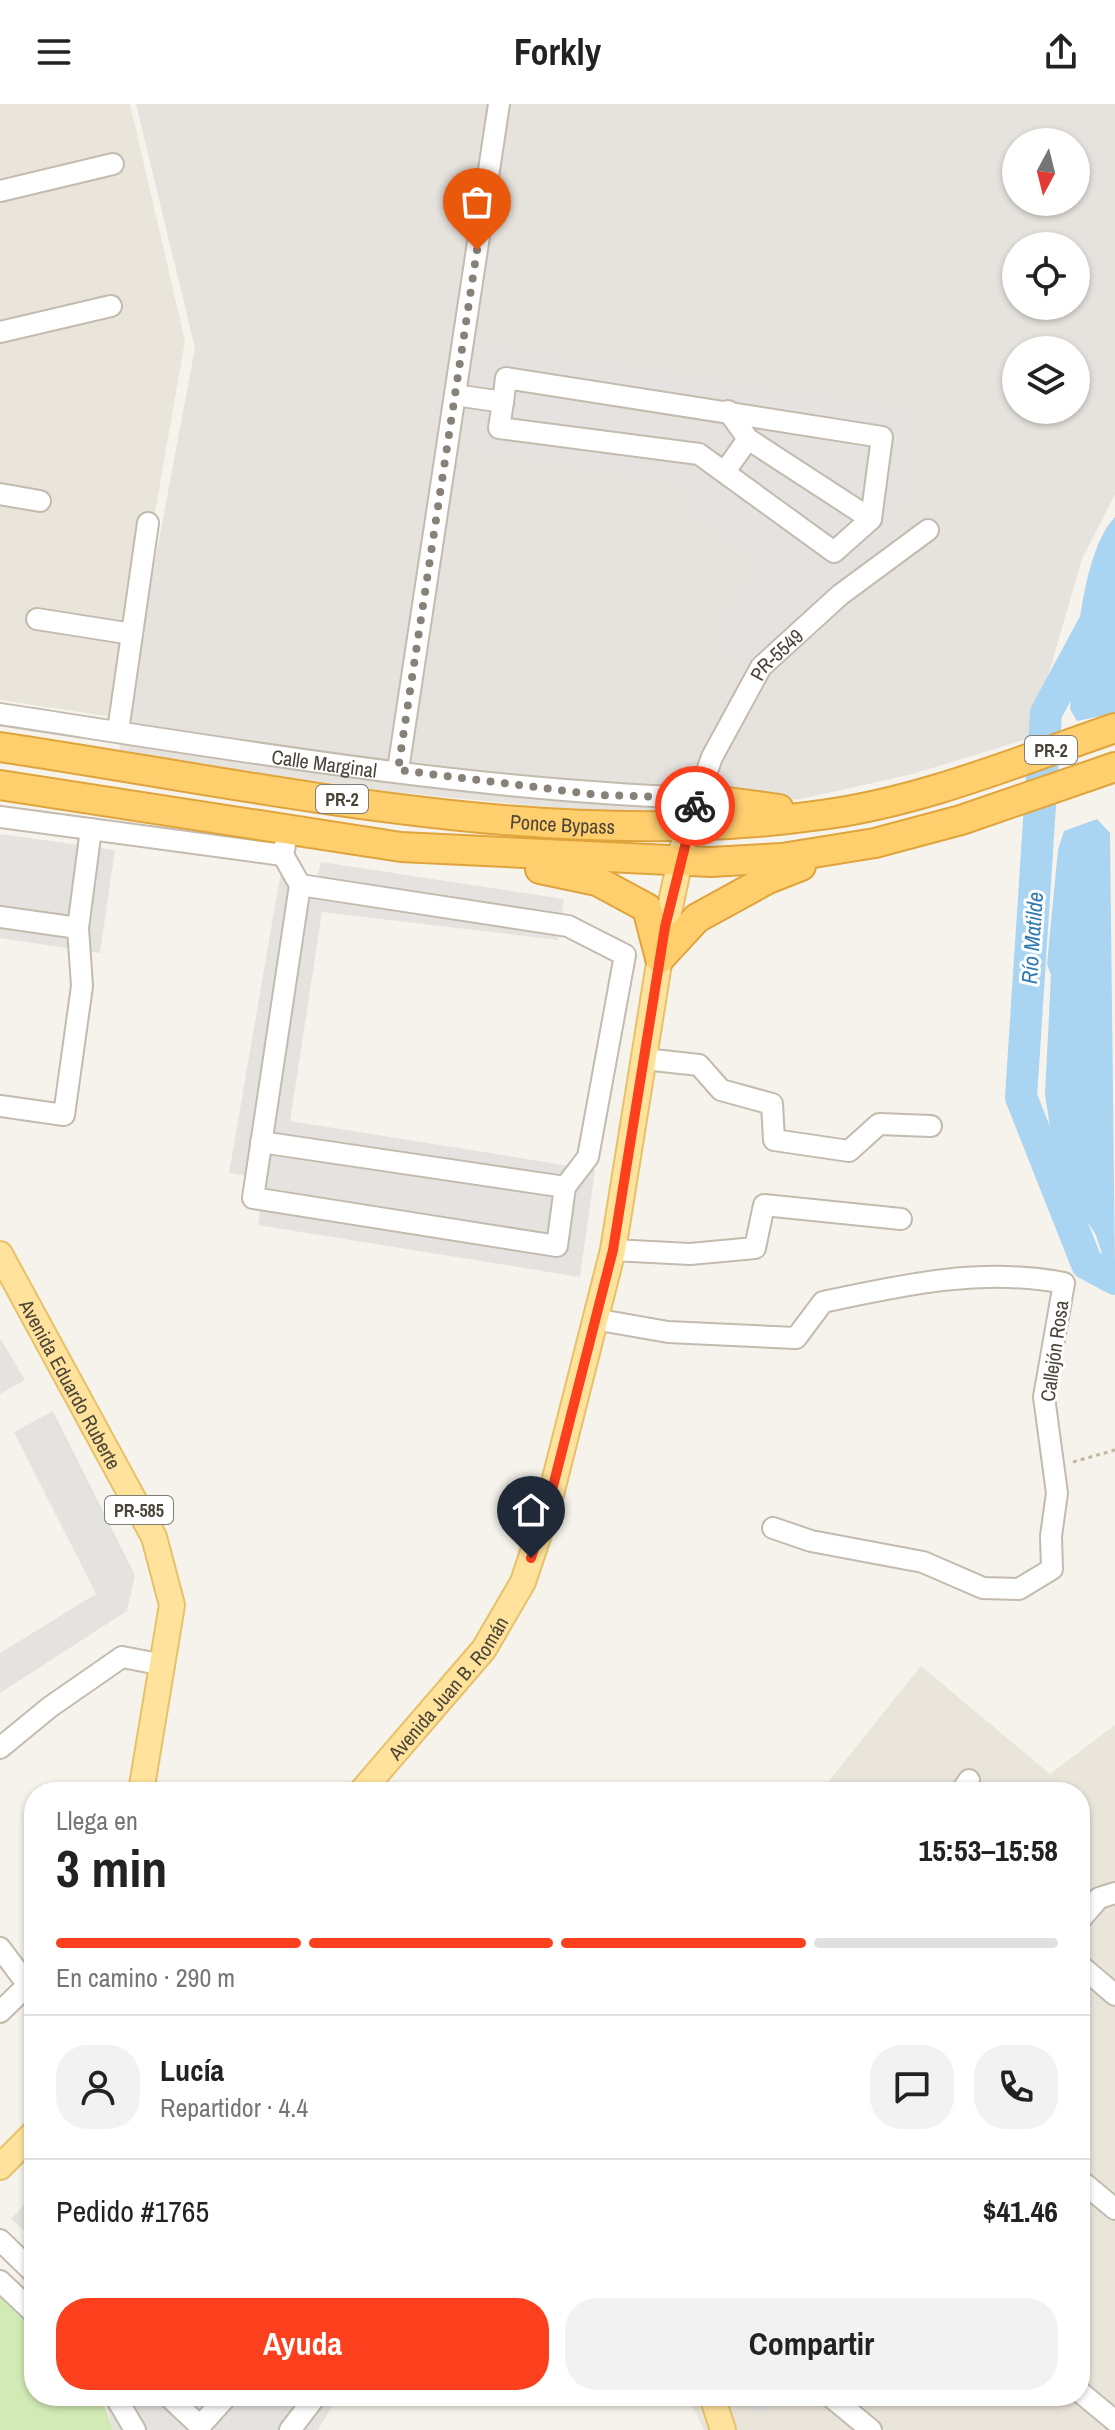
<!DOCTYPE html>
<html lang="es">
<meta charset="utf-8">
<style>
:root{--surface:#fff;--page:#f2f2f2;--text:#222;--muted:#767676;--line:#e0e0e0;--accent:#fc3f1d}
body{margin:0;font-family:"Archivo Narrow",sans-serif;background:var(--page);color:var(--text);height:100vh;display:flex;flex-direction:column;font-size:30px;white-space:nowrap}
*{box-sizing:border-box;margin:0}
p{font-size:26px;color:var(--muted)}
.icon{flex:none;width:44px;height:44px;fill:none;stroke:currentColor;stroke-width:2;stroke-linecap:round;stroke-linejoin:round}
.map{position:relative;flex:1;overflow:hidden}
.sheet{position:absolute;left:24px;top:1678px;width:1066px;height:624px;display:flex;flex-direction:column;background:var(--surface);border-radius:32px;box-shadow:0 2px 6px #0004}
.sheet>*{flex:none}
.needle{width:52px;rotate:187deg}
.buttons{position:absolute;left:1002px;top:24px;display:grid;gap:16px}
.buttons a{display:grid;place-items:center;width:88px;height:88px;border-radius:50%;background:var(--surface);box-shadow:0 2px 6px #0004;font-size:40px}
.pin{position:absolute;display:grid;place-items:center;width:68px;height:68px;color:#fff;margin:-82px -34px;border-radius:50% 50% 50% 0;rotate:-45deg;box-shadow:0 0 8px #0007}
.pin .icon{rotate:45deg}
.courier{position:absolute;display:grid;place-items:center;width:80px;height:80px;margin:-40px;border:6px solid #fc3f1d;border-radius:50%;background:#fff;color:#222;box-shadow:0 2px 10px #0007}
.overview em{font-style:normal;font-weight:800}
.overview div{display:flex;flex-direction:column-reverse}
.overview{display:flex;align-items:center;justify-content:space-between;height:136px;padding:0 32px}
h1{font-size:52px;font-weight:800;line-height:60px}
.bar{display:grid;grid-template-columns:repeat(4,1fr);gap:12px 8px;align-content:center;height:96px;padding:0 32px}
.bar i{height:10px;border-radius:6px;background:var(--line)}
.bar .active{background:var(--accent)}
.bar p{grid-column:span 4}
.line{display:flex;align-items:center;gap:20px;padding:0 32px;border-top:2px solid var(--line)}
.line div{flex:1}
.round{display:grid;place-items:center;flex:none;width:84px;height:84px;border-radius:32px;background:var(--page)}
.action{display:flex;gap:16px;margin-top:auto;padding:16px 32px}
.action a{flex:1;height:92px;border-radius:32px;background:var(--accent);color:#fff;font-size:32px;font-weight:800;line-height:92px;text-align:center}
.action a+a{background:var(--page);color:var(--text)}
header{display:flex;justify-content:space-between;align-items:center;height:104px;padding:0 32px;background:var(--surface);font-size:36px;font-weight:800}
.map>svg:first-child{display:block}
</style>
<header><svg class="icon" aria-label="menu" viewBox="0 0 24 24"><path d="M4 6h16M4 12h16M4 18h16"/></svg>Forkly<svg class="icon" aria-label="share" viewBox="0 0 24 24"><path d="M12 15V3M7 8l5-5 5 5M5 13v7h14v-7"/></svg></header>
<div class="map">
<svg width="1115" height="2326" viewBox="0 0 1115 2326">
<rect width="100%" height="100%" fill="#f6f3ec"/>
<path fill="#eae5da" d="M0,0H130L185,237L119,614L0,596Z
M921,1562L1050,1670L1115,1621V2326H704L687,2292H1080V1688H820Z"/>
<path fill="#e6e2dd" fill-rule="evenodd" d="M136,0H1115V390L1082,455L1030,634L913,670L801,695L624,710L393,688L119,649L195,244ZM1016,38H1076V98H1016ZM1016,142H1076V202H1016ZM1016,246H1076V306H1016Z"/>
<path fill="#d2eab5" d="M0,2192L34,2220V2292H101L113,2326H0Z"/>
<path fill="#e5e3e0" d="M484,244L911,308L893,432L751,559L719,538L762,458L691,405L694,379L469,341Z
M0,730L115,746L100,849L0,834Z
M321,758L564,795L558,836L322,808L290,1017L595,1066L580,1173L258,1121L265,1075L229,1069L281,767L317,772Z
M0,1234L25,1276L0,1290Z
M53,1307L135,1471L127,1507L0,1589V1549L96,1490L14,1328Z
M34,2091V2135L11,2115Z
M108,2292H338L318,2326H113L105,2297Z
M739,2292H779L760,2313Z"/>
<path fill="#a9d4f2" d="M1115,413V609L1077,617L1070,605C1076,554 1080,450 1115,413Z
M1097,715L1110,729L1115,1165L1104,1156L1096,1131L1057,1071L1045,990L1051,871L1047,860L1058,746L1064,727Z"/>
<g fill="none" stroke-linecap="round" stroke-linejoin="round">
<path stroke="#a9d4f2" stroke-width="32" d="M1115,481L1046,609L1021,993L1087,1160L1115,1175"/>
<defs>
<g id="minor">
<path d="M0,87L113,60"/>
<path d="M0,228L111,202"/>
<path d="M455,291L503,298L506,274L882,333L871,415"/>
<path d="M503,298L499,324L699,350L834,448L871,415L748,335L728,307"/>
<path d="M726,366L748,335"/>
<path d="M0,390L40,397"/>
<path d="M37,515L132,530"/>
<path id="s1" d="M0,610C229,645 467,686 697,694"/>
<path d="M118,627L148,419"/>
<path d="M398,666L499,0"/>
<path id="s2" d="M694,704L712,653L761,563L840,491L928,426"/>
<path d="M0,713L283,751L285,741"/>
<path d="M300,781L568,822L625,851L588,1053L565,1083"/>
<path d="M0,813L78,824L82,882L64,1011L0,1002"/>
<path d="M78,824L91,725"/>
<path d="M644,955L699,961L721,986L772,1000L774,1036L849,1047L879,1020L931,1022"/>
<path d="M261,1038L565,1083L557,1142L253,1094L300,781L283,751"/>
<path d="M613,1146L690,1150L755,1144L764,1101L901,1115"/>
<path d="M594,1215L668,1228L796,1234L823,1198C903,1181 982,1163 1064,1179L1044,1293L1057,1389L1051,1432L1052,1465L1019,1485L983,1484L923,1458L811,1437L773,1424"/>
<path d="M0,1644L50,1603L122,1553L164,1561"/>
<path d="M961,1688L969,1676"/>
<path d="M1080,1816L1099,1794L1115,1789"/>
<path d="M0,1844L28,1881L0,1908"/>
<path d="M1080,1861L1115,1891"/>
<path d="M1080,2076L1115,2105"/>
<path d="M0,2136L34,2169"/>
<path d="M0,2177L34,2209"/>
<path d="M1080,2288L1115,2317"/>
<path d="M115,2292L135,2326"/>
<path d="M168,2292L200,2322L227,2292"/>
<path d="M830,2292L871,2326"/>
<path d="M290,2326L316,2292"/>
</g>
<g id="major">
<path id="s3" d="M0,1150L154,1433L172,1501L141,1688"/>
<path id="s4" d="M361,1688L484,1545L523,1478L547,1406L613,1146L662,841L687,723"/>
<path d="M0,2063L34,2029"/>
<path d="M712,2292L723,2326"/>
</g>
<g id="highway">
<path id="s5" d="M0,643C267,683 551,749 821,711C921,698 1019,657 1115,624"/>
<path d="M0,681L401,743L711,758L782,754L875,739L961,716L1115,663"/>
<path d="M697,694L779,705"/>
<path d="M540,765L597,777L647,804L660,854"/>
<path d="M660,854L697,814L768,775L801,762"/>
</g>
</defs>
<use href="#minor" stroke="#c2bbae" stroke-width="24"/>
<use href="#major" stroke="#e6c16a" stroke-width="28"/>
<use href="#highway" stroke="#e0a43c" stroke-width="32"/>
<path stroke="#c4b79f" stroke-width="3" stroke-dasharray="4 4" stroke-linecap="butt" d="M1073,1358L1115,1346"/>
<use href="#minor" stroke="#fff" stroke-width="20"/>
<use href="#major" stroke="#ffe39c" stroke-width="24"/>
<use href="#highway" stroke="#ffcf6e" stroke-width="28"/>
</g>
<g fill="none" stroke-linecap="round" stroke-linejoin="round">
<path stroke="#878178" stroke-width="8" stroke-dasharray="0 14.4" d="M477,146L398,666L599,691L697,694L695,702"/>
<path stroke="#fc3f1d" stroke-width="10" d="M531,1454L547,1406L613,1146L665,823L695,702"/>
</g>
<g text-anchor="middle" dominant-baseline="central" stroke-width="6" stroke-linejoin="round" paint-order="stroke">
<g fill="#fff" stroke="#817c74" stroke-width="2">
<rect x="1025" y="632" width="52" height="28" rx="6"/>
<rect x="316" y="681" width="52" height="28" rx="6"/>
<rect x="105" y="1392" width="68" height="28" rx="6"/>
</g>
<g font-size="18" font-weight="bold" fill="#4b4439">
<text x="1051" y="646">PR-2</text>
<text x="342" y="695">PR-2</text>
<text x="139" y="1406">PR-585</text>
</g>
<g font-size="20" fill="#4b4439" stroke="#fff">
<text stroke="none"><textPath href="#s2" startOffset="176">PR-5549</textPath></text>
<text stroke="none"><textPath href="#s1" startOffset="328">Calle Marginal</textPath></text>
<text stroke="none"><textPath href="#s5" startOffset="568">Ponce Bypass</textPath></text>
<text transform="translate(1054 1247) rotate(-82)">Callejón Rosa</text>
<text stroke="none"><textPath href="#s3" startOffset="148">Avenida Eduardo Ruberte</textPath></text>
<text stroke="none"><textPath href="#s4" startOffset="136">Avenida Juan B. Román</textPath></text>
</g>
<g font-size="22" font-style="italic" fill="#2e7ab2" stroke="#fff">
<text transform="translate(1032 834) rotate(-86)">Río Matilde</text>
</g>
</g>
</svg>
<div class="buttons">
<a><svg class="needle" viewBox="-14 -14 28 28"><path d="M0-13l5 13h-10z" fill="#e53935"/><path d="M0 13l5-13h-10z" fill="#767676"/></svg></a>
<a><svg class="icon" aria-label="locate" viewBox="0 0 24 24"><circle cx="12" cy="12" r="6"/><path d="M12 2v4M12 18v4M2 12h4M18 12h4"/></svg></a>
<a><svg class="icon" aria-label="layers" viewBox="0 0 24 24"><path d="M12 4l9 5-9 5-9-5zM3 14l9 5 9-5"/></svg></a>
</div>
<div class="pin" style="left:477px;top:146px;background:#ea580c"><svg class="icon" aria-label="bag" viewBox="0 0 24 24"><path d="M5 8h14l-1 12H6zM9 8a3 3 0 0 1 6 0"/></svg></div>
<div class="pin" style="left:531px;top:1454px;background:#1f2937"><svg class="icon" aria-label="home" viewBox="0 0 24 24"><path d="M3 11l9-7 9 7M6 9v11h12V9"/></svg></div>
<div class="courier" style="left:695px;top:702px"><svg class="icon" aria-label="bike" viewBox="0 0 24 24"><circle cx="6" cy="16" r="4"/><circle cx="18" cy="16" r="4"/><path d="M6 16l4-8h5l3 8M10 8l3 8H6M13 5h3"/></svg></div>
<section class="sheet">
<div class="overview"><div><h1>3 min</h1><p>Llega en</p></div><em>15:53–15:58</em></div>
<div class="bar"><i class="active"></i><i class="active"></i><i class="active"></i><i></i><p>En camino · 290 m</p></div>
<div class="line" style="height:144px"><a class="round"><svg class="icon" aria-label="person" viewBox="0 0 24 24"><circle cx="12" cy="8" r="4"/><path d="M4 21q1-7 8-7t8 7"/></svg></a><div><b>Lucía</b><p>Repartidor · 4.4</p></div><a class="round"><svg class="icon" aria-label="chat" viewBox="0 0 24 24"><path d="M4 5h16v11H9l-5 4z"/></svg></a><a class="round"><svg class="icon" aria-label="phone" viewBox="0 0 24 24"><path d="M5 4h4l2 5-3 2q2 4 5 5l2-3 5 2v4C11 20 4 13 5 4z"/></svg></a></div>
<div class="line" style="height:104px"><div>Pedido #1765</div><b>$41.46</b></div>
<div class="action"><a>Ayuda</a><a>Compartir</a></div>
</section>
</div>
